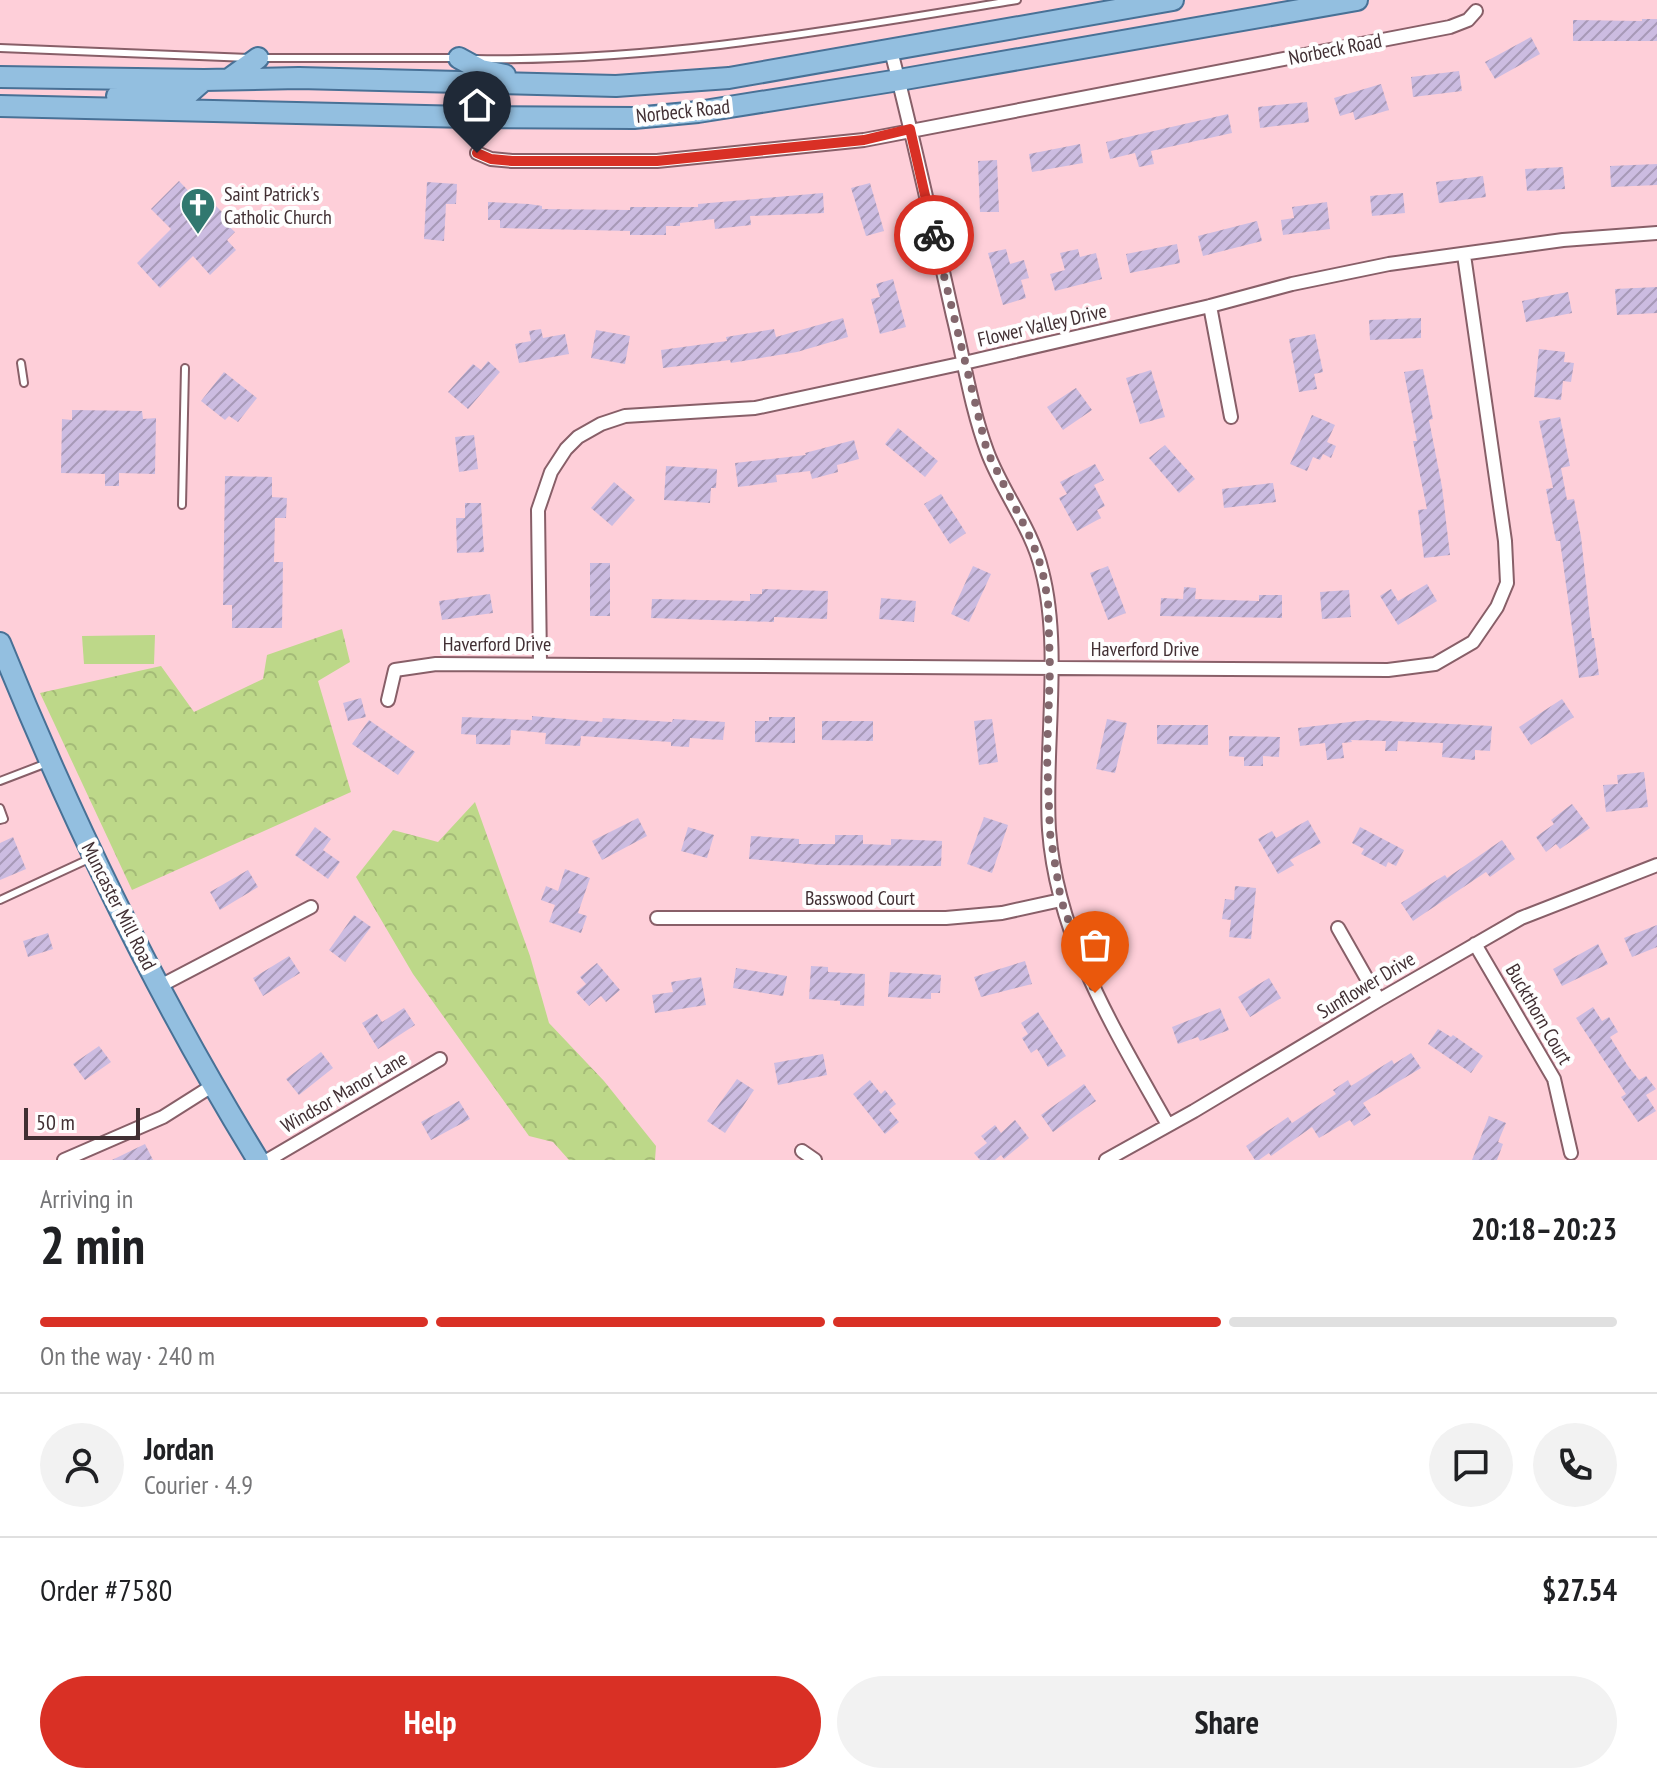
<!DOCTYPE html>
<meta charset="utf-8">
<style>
:root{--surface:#fff;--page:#f2f2f2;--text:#202124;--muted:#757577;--line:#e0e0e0;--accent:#d93025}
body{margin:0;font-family:"PT Sans Narrow",sans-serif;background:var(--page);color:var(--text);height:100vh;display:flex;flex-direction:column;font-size:30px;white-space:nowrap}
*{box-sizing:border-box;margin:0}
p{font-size:26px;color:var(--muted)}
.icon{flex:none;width:44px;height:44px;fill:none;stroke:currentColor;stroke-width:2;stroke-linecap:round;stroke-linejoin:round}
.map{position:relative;height:1160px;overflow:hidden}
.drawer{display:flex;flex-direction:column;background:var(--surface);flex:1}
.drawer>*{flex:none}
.scale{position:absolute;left:24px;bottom:20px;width:116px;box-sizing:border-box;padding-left:8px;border:4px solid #412f33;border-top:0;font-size:22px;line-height:28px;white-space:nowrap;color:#412f33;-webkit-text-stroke:6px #fefefe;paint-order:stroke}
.pin{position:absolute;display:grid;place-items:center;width:68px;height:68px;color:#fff;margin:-82px -34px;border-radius:50% 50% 50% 0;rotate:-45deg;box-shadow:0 0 8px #0007}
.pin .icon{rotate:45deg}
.courier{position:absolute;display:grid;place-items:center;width:80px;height:80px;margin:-40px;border:6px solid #d93025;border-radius:50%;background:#fff;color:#222;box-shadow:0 2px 10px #0007}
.overview em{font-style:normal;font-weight:800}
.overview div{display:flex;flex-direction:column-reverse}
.overview{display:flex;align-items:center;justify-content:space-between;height:136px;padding:0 40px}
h1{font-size:52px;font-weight:800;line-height:60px}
.bar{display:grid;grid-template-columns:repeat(4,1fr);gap:12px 8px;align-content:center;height:96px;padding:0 40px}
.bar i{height:10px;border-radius:6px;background:var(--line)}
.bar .on{background:var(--accent)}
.bar p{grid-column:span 4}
.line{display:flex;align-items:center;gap:20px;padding:0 40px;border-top:2px solid var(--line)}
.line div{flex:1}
.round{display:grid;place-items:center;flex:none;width:84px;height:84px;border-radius:42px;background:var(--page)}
.action{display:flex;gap:16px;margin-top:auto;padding:16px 40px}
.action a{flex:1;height:92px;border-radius:48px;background:var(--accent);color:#fff;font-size:32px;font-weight:800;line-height:92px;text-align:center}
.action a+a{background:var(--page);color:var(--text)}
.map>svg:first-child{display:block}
</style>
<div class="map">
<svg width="1657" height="1160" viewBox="0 0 1657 1160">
<defs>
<pattern id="forest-crowns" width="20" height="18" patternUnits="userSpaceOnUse" patternTransform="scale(2)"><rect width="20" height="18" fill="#bdd889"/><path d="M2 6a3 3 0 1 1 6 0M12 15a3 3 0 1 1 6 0" fill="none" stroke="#a4ba77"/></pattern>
<pattern id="building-hatch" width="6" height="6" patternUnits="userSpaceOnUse" patternTransform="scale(2)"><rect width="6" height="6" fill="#ccbce1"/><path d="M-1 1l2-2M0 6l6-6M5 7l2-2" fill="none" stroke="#a799b7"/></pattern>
</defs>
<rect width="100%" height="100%" fill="#fecfd9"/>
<path fill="url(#forest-crowns)" d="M342,629L350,662L318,681L351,792L132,890L40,693L161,666L194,712L263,679L267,655Z
M475,802L530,956L549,1023L604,1081L656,1146L655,1160H569L553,1142L529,1136L413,974L356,877L393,830L438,842Z"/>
<path fill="#bdd889" d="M155,635L154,664H84L82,636Z"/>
<path fill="url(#building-hatch)" d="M1642,19H1657V41H1573V20L1642,21Z
M1531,37L1540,54L1495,79L1485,62Z
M1459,71L1462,91L1413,97L1411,77Z
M1381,84L1389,110L1355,120L1353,112L1340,116L1334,98Z
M1307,102L1309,122L1260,128L1258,107Z
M1228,114L1232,133L1151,151L1154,164L1139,167L1135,153L1110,159L1106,142Z
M1080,144L1083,163L1032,172L1029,154Z
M997,160L999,212H980L978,161Z
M1657,164V185L1611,187L1610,166Z
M1563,167L1565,189L1527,191L1525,169Z
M1483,176L1486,197L1439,203L1436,182Z
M179,181L201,204L207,197L228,218L224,222L235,232L227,240L236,250L210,275L193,256L160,288L137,263L171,229L151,209Z
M427,182L457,184L456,204H446L444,241L424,239Z
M870,183L884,231L866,236L851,188Z
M823,193L824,213L750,216L751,225L715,229L714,219L680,223V226H666V235H630V231L500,228V220H488V202L529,204L542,206V209L630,210V207H698V204Z
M1403,193L1405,213L1372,216L1370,196Z
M1327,202L1330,229L1283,235L1281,220L1294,218L1292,207Z
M1257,221L1262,241L1203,256L1198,236Z
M1177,244L1180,263L1130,273L1126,254Z
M1006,249L1010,264L1024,260L1029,278L1021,280L1026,298L1003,305L988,253Z
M1078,249L1080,257L1096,253L1102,279L1055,291L1050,274L1065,270L1060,253Z
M893,279L906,327L880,334L871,299L880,297L876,284Z
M1657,287V313L1617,315L1615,289Z
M1568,292L1572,313L1526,322L1522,301Z
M843,318L848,337L797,352L731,363L730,360L663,368L661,350L727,341L726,337L774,329L776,337Z
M1421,318V338L1370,340L1369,320Z
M541,329L543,338L565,334L569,354L519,363L515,344L531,341L529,331Z
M596,330L630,336L625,364L591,358Z
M1315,334L1323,372L1314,374L1317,389L1299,392L1289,339Z
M1539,349L1565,352L1564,362L1574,363L1571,382L1563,381L1561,400L1534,397Z
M488,361L500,372L468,409L448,392L473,364L481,370Z
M1423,369L1433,419L1429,420L1442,487L1450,555L1424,558L1418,510L1427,509L1413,441H1417L1404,372Z
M1151,370L1165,417L1140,424L1126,378Z
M224,372L257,398L238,422L229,416L225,420L201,401Z
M1076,388L1092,410L1063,430L1047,407Z
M72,410L142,411L143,419L156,418L155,474L119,473V486H105V474L61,473L62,419L72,420Z
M1312,415L1335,425L1327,442L1336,446L1331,458L1323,454L1320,460L1313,457L1307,471L1290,464Z
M1560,417L1570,466L1561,468L1567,500L1574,499L1581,537L1592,638H1594L1599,675L1579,678L1560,541H1556L1546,489L1553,488L1539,421Z
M898,428L938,461L925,477L885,444Z
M474,435L478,469L459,472L455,437Z
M854,440L859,459L837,465L838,472L812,479L810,471L776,475L777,482L738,487L735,463L806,455L805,453Z
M1165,445L1195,479L1179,493L1149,458Z
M1095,464L1104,480L1094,485L1105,506L1097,510L1101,518L1077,531L1059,498L1067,494L1060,482Z
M666,466L717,469L716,488H711L710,503L664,500Z
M225,476L272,477V497L287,498L286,518H275L274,562H283L282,628H232V605H223Z
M614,482L635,500L612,526L591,508Z
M1273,483L1276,502L1224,508L1222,489Z
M941,494L966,533L950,544L924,504Z
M465,503H481L484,552L457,553L456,518H465Z
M590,563H610V616H590Z
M973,566L991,574L969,622L951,614Z
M1108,566L1126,613L1108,620L1090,573Z
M1427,584L1437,601L1398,625L1380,596L1391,589L1398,601Z
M1184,587L1196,588L1195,599L1259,601V595H1282V618L1160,616L1161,598L1183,599Z
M762,589L828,591L827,619L774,617V622L651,618L652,599L750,601V594H762Z
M1349,590L1351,617L1322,619L1320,592Z
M490,594L493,613L442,620L439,601Z
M881,598L916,601L914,622L879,619Z
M361,698L366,717L348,721L343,703Z
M1562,699L1574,717L1531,745L1519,727Z
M532,716L602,722L603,718L672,722L673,719L725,722L723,740L690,738L689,747L671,746V742L581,736L580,746L545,744L546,733L511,730L510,745L476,744V735L461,734L462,717L532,720Z
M769,717H795V743L755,742V721H769Z
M992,719L998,762L979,765L974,721Z
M1107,719L1127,723L1115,773L1096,769Z
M369,720L415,752L398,775L352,744Z
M1367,720L1492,726L1490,751L1475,750V760L1442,757L1443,743L1398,741L1397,751H1385L1386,741L1351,740L1352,742L1342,743L1344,758L1327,760L1325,743L1300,746L1298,728Z
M822,721H873V741L822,740Z
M1157,725H1208V745L1157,744Z
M1229,736L1280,737L1279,757L1263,756V766H1244V757L1229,756Z
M1644,772L1648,807L1606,812L1603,785L1618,784L1617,775Z
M1572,804L1590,828L1560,849L1556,844L1546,852L1536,837L1554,824L1551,820Z
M984,817L1008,825L992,873L967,864Z
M638,818L647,836L602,860L592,841Z
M1308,820L1321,843L1290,860L1294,865L1278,874L1258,839L1272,831L1276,838Z
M315,827L331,839L323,850L340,862L328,879L295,855Z
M688,827L714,835L707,858L681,851Z
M1360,827L1404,850L1396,866L1388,862L1386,867L1361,854L1364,849L1352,843Z
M835,835H863V844L891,845V839L942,841L941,866L820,865L749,859L751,836L799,839V844H835Z
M13,837L26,869L0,880V843Z
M1502,840L1515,859L1490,877L1486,872L1413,921L1401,903L1445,875L1447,878Z
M565,869L590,878L578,913L587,916L581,933L549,922L555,905L541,900L546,886L558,891Z
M248,870L258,887L220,910L210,892Z
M1235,886L1256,888L1251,939L1229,937L1231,920L1222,919L1225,899L1234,900Z
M354,915L371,927L345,962L329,950Z
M1657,925V947L1632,957L1624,938Z
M48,933L53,949L28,957L23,941Z
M1598,944L1608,964L1562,986L1553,969Z
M289,956L300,973L263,996L253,978Z
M1025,961L1032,984L981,997L974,977Z
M597,963L620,990L606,1002L601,996L589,1006L576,992L586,984L580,977Z
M811,966L828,967V972L865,974L864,1006L840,1005V1001L809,999Z
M736,968L787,976L783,996L733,988Z
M890,972L941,975L940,993H931V999L888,997Z
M701,977L706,1005L655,1013L652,995L673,992L671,982Z
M1269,978L1281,998L1250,1017L1238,997Z
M1593,1007L1602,1021L1609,1017L1618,1032L1610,1037L1628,1066L1639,1080L1646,1076L1656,1089L1646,1095L1656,1111L1638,1122L1621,1097L1626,1094L1576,1018Z
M404,1008L415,1025L378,1049L362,1023L377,1014L382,1022Z
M1220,1008L1229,1030L1200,1041L1198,1037L1178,1044L1172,1027Z
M1038,1012L1066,1056L1048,1067L1037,1049L1031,1053L1022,1038L1028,1034L1021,1023Z
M1438,1029L1451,1037L1453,1035L1483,1056L1471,1073L1428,1044Z
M99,1046L111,1062L85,1080L73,1064Z
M321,1052L333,1068L299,1095L286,1079Z
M1411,1053L1421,1068L1363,1103L1371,1115L1354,1126L1350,1120L1319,1138L1312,1127L1271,1156L1269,1153L1259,1160H1255L1246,1146L1288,1117L1292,1123L1336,1094L1333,1090L1348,1080L1351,1086L1392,1060L1394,1064Z
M823,1054L827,1075L778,1085L774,1063Z
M737,1079L754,1090L725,1133L707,1121Z
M870,1080L881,1094L885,1090L896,1104L889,1110L899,1122L885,1134L853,1094Z
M1084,1084L1096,1101L1053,1132L1041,1115Z
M459,1101L470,1119L431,1140L421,1122Z
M1489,1116L1506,1123L1498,1142L1503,1144L1497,1160H1472Z
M1015,1120L1029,1138L1004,1159L1001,1155L995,1160H980L974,1153L987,1143L981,1136L995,1125L1001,1133Z
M145,1144L153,1160H112Z"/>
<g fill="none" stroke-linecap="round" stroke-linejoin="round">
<defs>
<path id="lane" d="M0,48L249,58
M260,58H457
M476,59C658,62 838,29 1017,0
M21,363L24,383
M182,505L185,368
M0,781L47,763
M0,808L4,819L0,820
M0,900L91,858"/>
<path id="street" d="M891,51C914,139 933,228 953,316C964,360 971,408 987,451C1002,492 1032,528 1042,571C1062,648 1044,749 1049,830C1057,939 1116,1032 1168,1125
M477,153L491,159L512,161H657L864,140L1450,27L1468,20L1476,11
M1210,306L1231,417
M540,663L538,510L551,472L566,449L578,437L601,424L625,416L755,408L964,363L1210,306L1292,284L1389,264L1563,240L1657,233
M388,700L395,670L436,664L1388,670L1435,664L1473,642L1497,607L1507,583L1505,541L1464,255
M657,918H946L1002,913L1061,900
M1338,928L1379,1000
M1475,944L1554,1079L1571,1153
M160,986L311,907
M802,1151L815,1160
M64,1160L163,1117L212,1086
M268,1160L440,1059
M1106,1160L1194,1111L1379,1000L1521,918L1657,865"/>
<path id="primary" d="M459,58L481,70L505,75
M0,77L204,80L299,78L616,86L729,78L1173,0
M229,79L258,58
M117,96L188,94L204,80
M0,106L468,117L634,118L698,112L899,80L1357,0
M0,643C72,821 157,996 258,1160"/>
</defs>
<use href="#lane" stroke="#885f68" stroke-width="10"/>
<use href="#street" stroke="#885f68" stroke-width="16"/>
<use href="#primary" stroke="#487196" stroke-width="24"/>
<use href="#lane" stroke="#fff" stroke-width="6"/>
<use href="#street" stroke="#fff" stroke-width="12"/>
<use href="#primary" stroke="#93bfe0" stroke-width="20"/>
</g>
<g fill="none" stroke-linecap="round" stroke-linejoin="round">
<path stroke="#83676d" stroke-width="8" stroke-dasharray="0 14.4" d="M934,235L987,451L1032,541L1042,569L1048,601L1050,669L1047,756L1050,833L1061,900L1095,993"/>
<path stroke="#d93025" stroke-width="10" d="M477,153L491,159L512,161H657L864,140L910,129L934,235"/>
</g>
<defs>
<symbol id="church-pin" viewBox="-11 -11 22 30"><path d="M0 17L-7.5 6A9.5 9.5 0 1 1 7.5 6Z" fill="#31786f" stroke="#fefefe"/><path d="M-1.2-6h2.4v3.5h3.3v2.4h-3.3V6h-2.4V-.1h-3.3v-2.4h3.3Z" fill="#fff"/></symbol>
</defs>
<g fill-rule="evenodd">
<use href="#church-pin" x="178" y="185" width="40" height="54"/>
</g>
<g text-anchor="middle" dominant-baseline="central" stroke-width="8" stroke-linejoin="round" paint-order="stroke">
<g font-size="20" fill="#412f33" stroke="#fefefe">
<text transform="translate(1335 49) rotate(-11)">Norbeck Road</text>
<text transform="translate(683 111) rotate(-6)">Norbeck Road</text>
<text transform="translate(1042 325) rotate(-13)">Flower Valley Drive</text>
<text x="497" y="644">Haverford Drive</text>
<text x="1145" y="649">Haverford Drive</text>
<text x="860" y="898">Basswood Court</text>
<text transform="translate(119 906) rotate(63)">Muncaster Mill Road</text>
<text transform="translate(1366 985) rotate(-31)">Sunflower Drive</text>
<text transform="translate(1539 1014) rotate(60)">Buckthorn Court</text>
<text transform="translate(344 1092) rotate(-30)">Windsor Manor Lane</text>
</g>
<g font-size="20" fill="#412f33" stroke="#fefefe" text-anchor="start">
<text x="224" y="194">Saint Patrick's<tspan x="224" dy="23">Catholic Church</tspan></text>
</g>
</g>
</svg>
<div class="scale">50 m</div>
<div class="pin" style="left:1095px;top:993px;background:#ea580c"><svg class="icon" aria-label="bag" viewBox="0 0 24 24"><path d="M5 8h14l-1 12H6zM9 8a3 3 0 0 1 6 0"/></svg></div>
<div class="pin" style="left:477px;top:153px;background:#1f2937"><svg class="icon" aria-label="home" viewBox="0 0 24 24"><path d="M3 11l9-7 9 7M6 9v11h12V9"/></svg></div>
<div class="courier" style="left:934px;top:235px"><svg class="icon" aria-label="bike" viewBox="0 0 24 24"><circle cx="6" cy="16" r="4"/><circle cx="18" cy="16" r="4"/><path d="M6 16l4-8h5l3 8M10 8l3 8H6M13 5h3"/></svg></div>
</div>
<section class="drawer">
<div class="overview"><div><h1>2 min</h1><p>Arriving in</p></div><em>20:18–20:23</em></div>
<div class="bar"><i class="on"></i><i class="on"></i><i class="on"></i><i></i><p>On the way · 240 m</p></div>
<div class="line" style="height:144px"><a class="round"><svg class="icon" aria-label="person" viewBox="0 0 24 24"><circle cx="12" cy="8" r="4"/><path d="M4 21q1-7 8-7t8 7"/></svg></a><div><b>Jordan</b><p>Courier · 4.9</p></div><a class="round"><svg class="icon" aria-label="chat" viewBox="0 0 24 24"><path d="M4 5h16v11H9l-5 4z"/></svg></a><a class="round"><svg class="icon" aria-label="phone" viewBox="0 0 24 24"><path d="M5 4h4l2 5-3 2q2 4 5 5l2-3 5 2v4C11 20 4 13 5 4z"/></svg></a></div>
<div class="line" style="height:104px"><div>Order #7580</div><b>$27.54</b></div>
<div class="action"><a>Help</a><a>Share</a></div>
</section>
